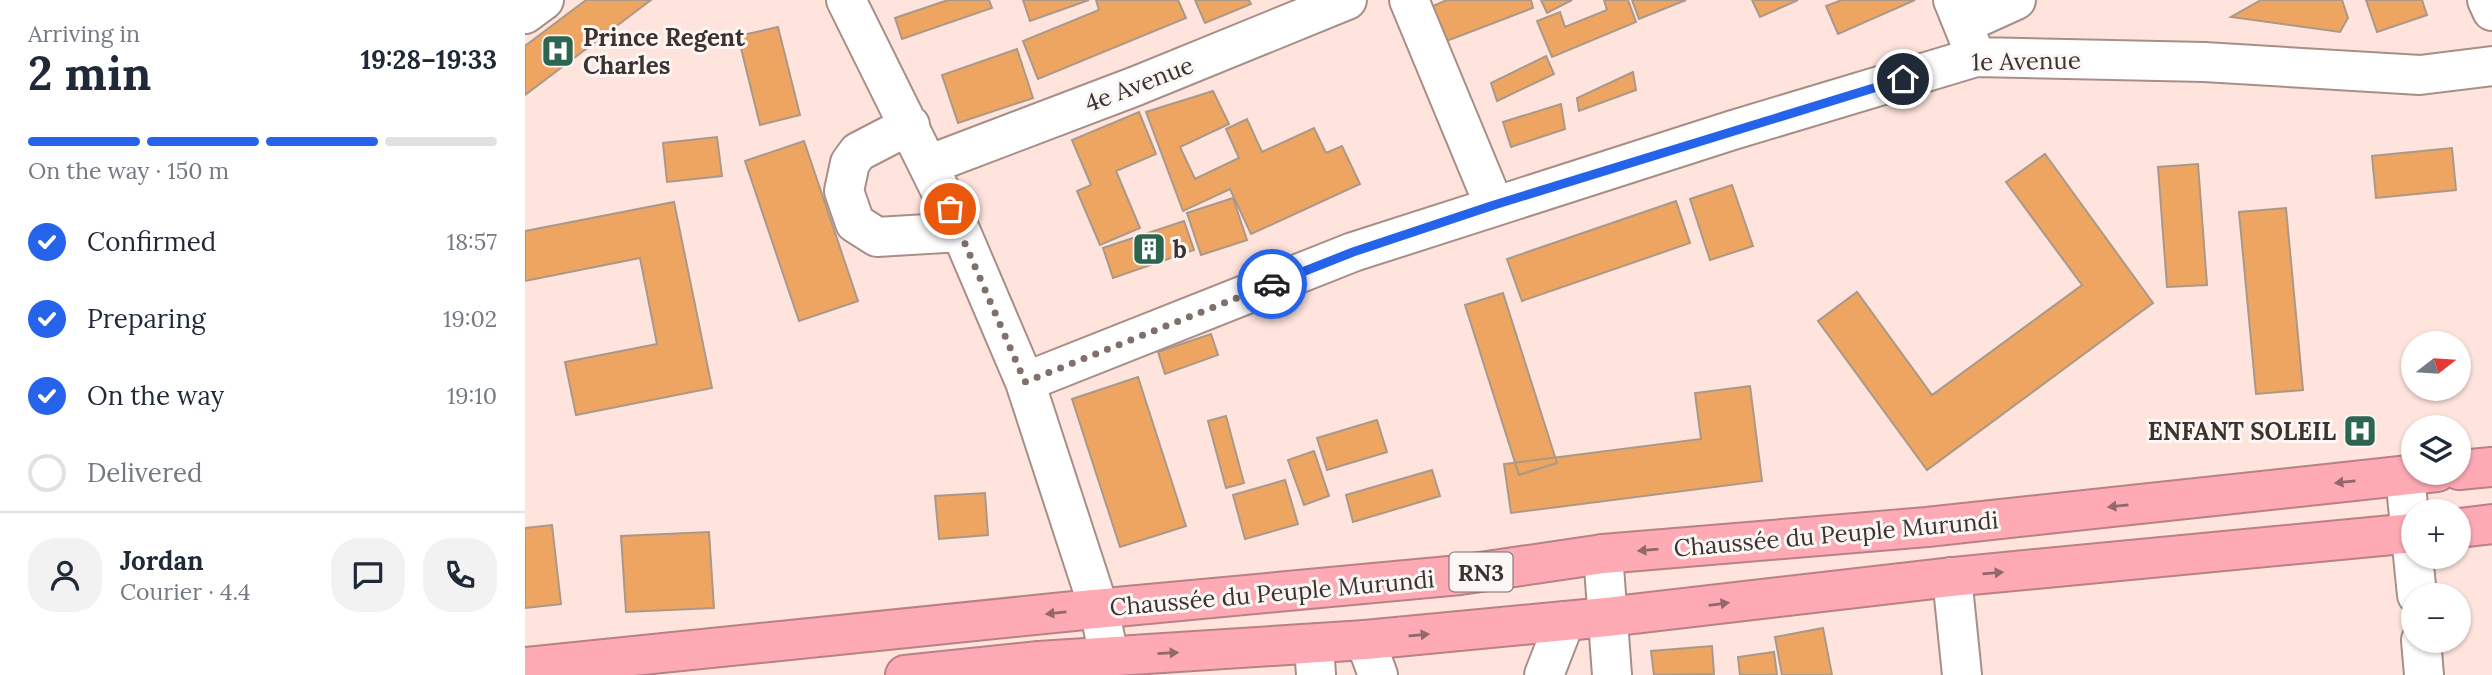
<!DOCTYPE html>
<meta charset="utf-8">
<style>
:root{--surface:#fff;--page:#f2f2f3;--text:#1f2937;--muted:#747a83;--line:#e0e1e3;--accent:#2563eb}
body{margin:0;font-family:Lora,serif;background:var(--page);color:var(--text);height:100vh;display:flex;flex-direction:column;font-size:26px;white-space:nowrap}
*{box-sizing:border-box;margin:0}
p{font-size:23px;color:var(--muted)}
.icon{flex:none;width:38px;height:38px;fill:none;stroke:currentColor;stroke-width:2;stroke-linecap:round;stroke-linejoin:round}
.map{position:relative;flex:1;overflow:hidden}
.details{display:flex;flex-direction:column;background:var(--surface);width:525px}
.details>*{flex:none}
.needle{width:46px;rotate:73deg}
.tools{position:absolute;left:1876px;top:331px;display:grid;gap:14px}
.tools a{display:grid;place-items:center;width:70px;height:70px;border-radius:50%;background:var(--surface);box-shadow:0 2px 5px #0004;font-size:35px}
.pin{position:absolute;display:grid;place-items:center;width:60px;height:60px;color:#fff;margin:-30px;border:4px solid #fff;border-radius:50%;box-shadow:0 2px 7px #0007}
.courier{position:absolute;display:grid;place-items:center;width:70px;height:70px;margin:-35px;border:5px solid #2563eb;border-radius:50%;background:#fff;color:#222;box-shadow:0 2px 9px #0007}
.head em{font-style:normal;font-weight:800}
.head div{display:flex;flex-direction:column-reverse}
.head{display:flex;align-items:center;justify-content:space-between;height:119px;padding:0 28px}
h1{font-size:46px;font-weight:800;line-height:52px}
.bar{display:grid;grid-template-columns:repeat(4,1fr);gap:10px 7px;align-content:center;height:84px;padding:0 28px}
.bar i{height:9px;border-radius:5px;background:var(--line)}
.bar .active{background:var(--accent)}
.bar p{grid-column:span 4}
.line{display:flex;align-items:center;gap:18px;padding:0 28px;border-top:2px solid var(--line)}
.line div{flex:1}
.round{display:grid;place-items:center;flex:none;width:74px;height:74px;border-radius:28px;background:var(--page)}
ol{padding:0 28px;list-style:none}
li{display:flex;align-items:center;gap:21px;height:77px}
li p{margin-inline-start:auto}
li .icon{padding:7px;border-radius:50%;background:var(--accent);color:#fff;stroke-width:4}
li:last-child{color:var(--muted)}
li i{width:38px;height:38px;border:4px solid var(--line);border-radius:50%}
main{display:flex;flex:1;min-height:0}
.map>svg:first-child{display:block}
</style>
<main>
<section class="details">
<div class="head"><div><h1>2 min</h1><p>Arriving in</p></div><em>19:28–19:33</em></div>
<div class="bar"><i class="active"></i><i class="active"></i><i class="active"></i><i></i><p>On the way · 150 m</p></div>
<ol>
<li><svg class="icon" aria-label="check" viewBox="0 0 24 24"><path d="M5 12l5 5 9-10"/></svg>Confirmed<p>18:57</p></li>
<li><svg class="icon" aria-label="check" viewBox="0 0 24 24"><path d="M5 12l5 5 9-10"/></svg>Preparing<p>19:02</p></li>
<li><svg class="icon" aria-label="check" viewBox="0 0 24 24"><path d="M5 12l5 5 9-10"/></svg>On the way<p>19:10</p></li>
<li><i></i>Delivered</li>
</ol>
<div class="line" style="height:126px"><a class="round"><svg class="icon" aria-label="person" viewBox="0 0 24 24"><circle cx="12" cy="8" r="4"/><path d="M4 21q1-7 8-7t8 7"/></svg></a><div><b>Jordan</b><p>Courier · 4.4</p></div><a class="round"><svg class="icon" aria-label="chat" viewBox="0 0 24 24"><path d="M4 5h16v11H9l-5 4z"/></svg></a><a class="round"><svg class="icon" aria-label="phone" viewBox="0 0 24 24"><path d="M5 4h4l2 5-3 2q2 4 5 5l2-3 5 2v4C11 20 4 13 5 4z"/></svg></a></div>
</section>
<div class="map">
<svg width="1967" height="675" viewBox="0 0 1967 675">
<rect width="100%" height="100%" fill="#fee4dd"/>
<path fill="#eea561" stroke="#aa9889" stroke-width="2" d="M61,0H126L0,95V46Z
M423,0H464L467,8L377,39L370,18Z
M498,0H564L505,21Z
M571,0H653L661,18L513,79L498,41L574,10Z
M670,0H724L726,4L680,23Z
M922,0H1006L1008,8L919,42L908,6Z
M1016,0H1047L1022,13Z
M1079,0H1103L1111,22L1027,57L1012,21L1035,12L1040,27L1082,10Z
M1107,0H1161L1114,19Z
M1227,0H1273L1235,17Z
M1317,0H1390L1313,34L1301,6Z
M1736,0H1817L1823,18L1815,32L1706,17Z
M1841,0H1897L1902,15L1852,32Z
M253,27L275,115L235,125L213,36Z
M492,49L508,98L433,123L417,75Z
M1021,56L1029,74L972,101L966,83Z
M1108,72L1111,90L1054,111L1052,98Z
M688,91L704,124L655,147L670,179L714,158L701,129L722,119L737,152L789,128L801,153L817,146L835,184L726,234L705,189L658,211L621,112Z
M1036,104L1040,129L986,147L978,122Z
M614,112L631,154L591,171L615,228L575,245L552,191L566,185L547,140Z
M192,137L197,176L142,182L138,143Z
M279,141L333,301L274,321L220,161Z
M1927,148L1931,190L1851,198L1847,156Z
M1520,154L1628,303L1402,470L1293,321L1332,292L1407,395L1557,285L1481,182Z
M1673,164L1682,285L1642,287L1633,167Z
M1207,185L1228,246L1185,260L1165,199Z
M708,198L722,240L676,255L662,213Z
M1151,201L1165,243L997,301L982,259Z
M149,202L187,388L51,415L40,362L132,344L115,258L0,281V231Z
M1761,208L1778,390L1731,394L1714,212Z
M659,221L669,250L588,278L578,248Z
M978,293L1032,463L994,475L940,305Z
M686,334L693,355L640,374L633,352Z
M613,377L661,526L595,547L547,399Z
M1225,386L1237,481L986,513L979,464L1176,439L1170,393Z
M701,416L719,483L701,488L683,421Z
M852,420L862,452L802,470L792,438Z
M789,451L804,496L779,505L763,460Z
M907,470L915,496L828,522L821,495Z
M760,480L773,524L720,539L708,495Z
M460,493L463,535L414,539L410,496Z
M27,525L36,604L0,608V528Z
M184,532L189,608L101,612L96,536Z
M1298,628L1307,675H1257L1250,637Z
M1187,646L1189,674L1129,675L1126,651Z
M1249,652L1252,675H1215L1213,657Z"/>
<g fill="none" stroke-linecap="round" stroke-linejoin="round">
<defs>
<path id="minor" d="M321,0L436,232L500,382L574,609L584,656
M884,0L969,205
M1428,0L1451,57
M1962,0L1967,11
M0,14L19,0
M1438,24L1491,0
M385,125L333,152L325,163L319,191L330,223L352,237L436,232
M403,165L611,86L822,0
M500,382L828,252L1208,130L1451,57L1679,62L1895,75L1967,66
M1880,476L1892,595
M1078,554L1087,675
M1427,577L1437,675
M840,640L853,675
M1896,640L1899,675
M789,645L791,675
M1019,675L1040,621"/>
<path id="highway" d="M1934,470L1967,467
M1934,528L1967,524
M0,667L559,610L935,575L1078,554L1402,527L1912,472
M380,675L514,661L840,640L1082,617L1427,577L1888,533"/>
</defs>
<use href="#minor" stroke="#a78f88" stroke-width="42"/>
<use href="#highway" stroke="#b98086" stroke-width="42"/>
<use href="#minor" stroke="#fff" stroke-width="38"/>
<use href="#highway" stroke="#fdaab5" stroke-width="38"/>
</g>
<defs><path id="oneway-solid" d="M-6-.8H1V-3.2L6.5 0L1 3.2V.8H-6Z" transform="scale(1.75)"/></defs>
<g fill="#93686b">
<use href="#oneway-solid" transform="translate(1820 482) rotate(174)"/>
<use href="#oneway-solid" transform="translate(1593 506) rotate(174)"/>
<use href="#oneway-solid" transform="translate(1123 550) rotate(175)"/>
<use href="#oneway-solid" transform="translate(1468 573) rotate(-5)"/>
<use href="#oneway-solid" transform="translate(1194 604) rotate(-7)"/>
<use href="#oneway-solid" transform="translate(531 613) rotate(174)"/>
<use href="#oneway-solid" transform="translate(894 635) rotate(-5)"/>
<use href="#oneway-solid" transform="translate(643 653) rotate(-3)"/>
</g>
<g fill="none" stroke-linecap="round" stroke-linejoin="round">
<path stroke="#80706c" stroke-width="7" stroke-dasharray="0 12.6" d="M425,209L500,382L747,284"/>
<path stroke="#2563eb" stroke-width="9" d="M747,284L828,252L969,205L1378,79"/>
</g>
<defs>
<symbol id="hospital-square" viewBox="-11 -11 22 22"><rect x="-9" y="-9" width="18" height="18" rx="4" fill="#2c6650" stroke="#fcf6f5"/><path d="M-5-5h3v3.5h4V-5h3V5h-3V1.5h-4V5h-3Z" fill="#fff"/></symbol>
<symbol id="building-square" viewBox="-11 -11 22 22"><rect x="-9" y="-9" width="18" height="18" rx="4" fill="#2c6650" stroke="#fcf6f5"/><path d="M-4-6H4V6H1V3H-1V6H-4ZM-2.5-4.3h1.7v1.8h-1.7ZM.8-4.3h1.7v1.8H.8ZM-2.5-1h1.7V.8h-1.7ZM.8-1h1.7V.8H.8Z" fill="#fff"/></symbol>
</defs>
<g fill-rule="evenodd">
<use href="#hospital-square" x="14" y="32" width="38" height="38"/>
<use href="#building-square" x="605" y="230" width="38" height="38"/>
<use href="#hospital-square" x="1816" y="412" width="38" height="38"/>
</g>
<g text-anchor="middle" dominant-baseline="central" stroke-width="6" stroke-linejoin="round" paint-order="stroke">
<rect fill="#fcf6f5" stroke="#766d6a" stroke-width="2" x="924.5" y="552.5" width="63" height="39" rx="5"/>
<g font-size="23" font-weight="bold" fill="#3c322f">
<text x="956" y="572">RN3</text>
</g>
<g font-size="24" font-weight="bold" fill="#3c322f" stroke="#fcf6f5" text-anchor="start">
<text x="58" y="37">Prince Regent<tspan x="58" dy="28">Charles</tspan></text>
<text x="648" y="249">b</text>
<text x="1811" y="431" text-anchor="end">ENFANT SOLEIL</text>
</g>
<g font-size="24" fill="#3c322f" stroke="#fcf6f5">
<text transform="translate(1501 61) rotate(-1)">1e Avenue</text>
<text transform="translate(614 84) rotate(-21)">4e Avenue</text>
<text transform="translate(1311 534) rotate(-5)">Chaussée du Peuple Murundi</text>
<text transform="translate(747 593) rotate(-5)">Chaussée du Peuple Murundi</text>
</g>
</g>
</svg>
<div class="tools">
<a><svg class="needle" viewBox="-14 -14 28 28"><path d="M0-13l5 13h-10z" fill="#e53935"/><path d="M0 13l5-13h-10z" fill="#747a83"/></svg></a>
<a><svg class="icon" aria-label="layers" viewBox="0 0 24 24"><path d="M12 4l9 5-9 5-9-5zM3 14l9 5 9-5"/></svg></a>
<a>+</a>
<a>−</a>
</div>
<div class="pin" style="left:425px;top:209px;background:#ea580c"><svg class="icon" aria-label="bag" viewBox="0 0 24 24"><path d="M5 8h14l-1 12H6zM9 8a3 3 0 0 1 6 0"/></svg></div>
<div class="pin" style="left:1378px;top:79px;background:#1f2937"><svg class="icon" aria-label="home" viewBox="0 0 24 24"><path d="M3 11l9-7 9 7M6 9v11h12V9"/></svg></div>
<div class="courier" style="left:747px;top:284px"><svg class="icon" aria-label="car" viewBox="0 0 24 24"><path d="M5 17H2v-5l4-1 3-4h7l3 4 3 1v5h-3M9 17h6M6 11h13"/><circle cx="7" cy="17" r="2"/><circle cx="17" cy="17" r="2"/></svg></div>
</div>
</main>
